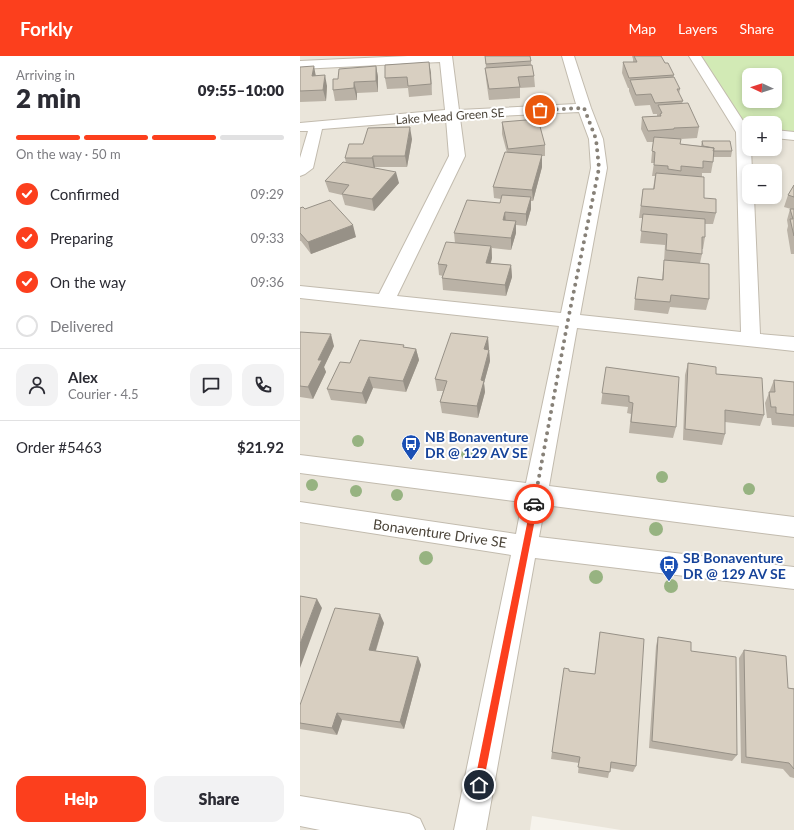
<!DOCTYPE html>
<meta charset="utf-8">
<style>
:root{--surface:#fff;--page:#f2f2f3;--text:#2b2b33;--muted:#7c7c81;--line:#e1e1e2;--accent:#fc3f1d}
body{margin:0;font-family:Lato,sans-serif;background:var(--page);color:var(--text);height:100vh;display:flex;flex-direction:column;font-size:15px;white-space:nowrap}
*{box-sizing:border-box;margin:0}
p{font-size:13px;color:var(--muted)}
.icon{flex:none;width:22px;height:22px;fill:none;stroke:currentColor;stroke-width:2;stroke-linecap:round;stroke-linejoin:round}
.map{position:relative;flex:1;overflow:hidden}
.drawer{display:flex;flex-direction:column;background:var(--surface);width:300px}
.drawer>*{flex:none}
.needle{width:26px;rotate:274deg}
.fabs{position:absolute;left:442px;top:12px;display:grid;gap:8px}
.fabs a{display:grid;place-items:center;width:40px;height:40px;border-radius:8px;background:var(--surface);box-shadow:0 2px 6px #0003;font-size:20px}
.pin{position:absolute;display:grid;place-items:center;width:34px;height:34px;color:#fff;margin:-17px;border:2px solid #fff;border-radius:50%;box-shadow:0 1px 4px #0007}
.courier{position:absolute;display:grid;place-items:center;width:40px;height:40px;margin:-20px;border:3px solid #fc3f1d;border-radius:50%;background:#fff;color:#222;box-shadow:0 1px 5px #0007}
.summary em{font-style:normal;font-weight:800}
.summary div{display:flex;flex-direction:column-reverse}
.summary{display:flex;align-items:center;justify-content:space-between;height:68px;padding:0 16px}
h1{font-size:26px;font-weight:800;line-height:30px}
.bar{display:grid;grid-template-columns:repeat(4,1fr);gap:6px 4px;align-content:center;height:48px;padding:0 16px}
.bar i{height:5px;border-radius:3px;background:var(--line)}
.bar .selected{background:var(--accent)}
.bar p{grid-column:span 4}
.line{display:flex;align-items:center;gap:10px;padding:0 16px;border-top:1px solid var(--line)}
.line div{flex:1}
.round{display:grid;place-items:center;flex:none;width:42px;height:42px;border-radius:12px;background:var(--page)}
ol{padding:0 16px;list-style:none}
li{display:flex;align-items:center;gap:12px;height:44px}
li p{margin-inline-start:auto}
li .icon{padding:4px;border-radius:50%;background:var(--accent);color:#fff;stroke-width:4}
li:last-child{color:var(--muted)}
li i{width:22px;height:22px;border:2px solid var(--line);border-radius:50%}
.primary-button{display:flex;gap:8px;margin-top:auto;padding:8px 16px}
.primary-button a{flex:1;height:46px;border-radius:12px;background:var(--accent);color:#fff;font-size:16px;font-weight:800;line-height:46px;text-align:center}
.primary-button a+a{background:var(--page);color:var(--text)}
header{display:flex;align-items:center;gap:24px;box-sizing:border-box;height:56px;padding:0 20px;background:var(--accent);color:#fff}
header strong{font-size:19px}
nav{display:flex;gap:22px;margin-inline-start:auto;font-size:14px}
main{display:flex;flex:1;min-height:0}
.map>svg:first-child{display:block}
</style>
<header>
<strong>Forkly</strong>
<nav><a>Map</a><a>Layers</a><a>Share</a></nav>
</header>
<main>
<section class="drawer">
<div class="summary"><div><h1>2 min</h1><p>Arriving in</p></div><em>09:55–10:00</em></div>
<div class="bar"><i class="selected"></i><i class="selected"></i><i class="selected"></i><i></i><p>On the way · 50 m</p></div>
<ol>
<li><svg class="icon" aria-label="check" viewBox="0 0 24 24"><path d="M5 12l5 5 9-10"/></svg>Confirmed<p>09:29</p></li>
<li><svg class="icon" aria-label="check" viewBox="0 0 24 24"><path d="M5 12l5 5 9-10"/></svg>Preparing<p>09:33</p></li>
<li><svg class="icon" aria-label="check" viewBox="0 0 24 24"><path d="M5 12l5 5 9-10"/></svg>On the way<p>09:36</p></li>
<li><i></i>Delivered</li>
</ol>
<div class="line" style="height:72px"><a class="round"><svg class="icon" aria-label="person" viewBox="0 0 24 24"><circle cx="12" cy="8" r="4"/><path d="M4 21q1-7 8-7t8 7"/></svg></a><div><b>Alex</b><p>Courier · 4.5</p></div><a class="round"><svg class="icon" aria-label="chat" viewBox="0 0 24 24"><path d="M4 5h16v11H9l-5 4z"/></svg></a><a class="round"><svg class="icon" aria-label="phone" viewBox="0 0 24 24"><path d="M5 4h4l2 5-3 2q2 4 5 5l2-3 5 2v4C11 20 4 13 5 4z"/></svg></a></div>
<div class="line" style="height:52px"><div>Order #5463</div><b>$21.92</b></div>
<div class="primary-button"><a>Help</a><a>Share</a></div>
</section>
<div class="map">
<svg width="494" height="774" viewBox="0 0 494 774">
<rect width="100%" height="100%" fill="#f6f3ec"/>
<path fill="#eae5da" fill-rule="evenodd" d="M0,0H494V774H321L232,760L230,774H0ZM449,19H475V45H449ZM449,67H475V93H449ZM449,115H475V141H449Z"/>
<path fill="#d2eab5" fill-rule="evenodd" d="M395,0H494V80L475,78V67H449V77ZM449,19H475V45H449Z"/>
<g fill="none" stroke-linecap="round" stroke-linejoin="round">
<defs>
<path id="minor" d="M108,0H152L159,54L276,48L262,0H274L291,52L303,83L307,112L280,259L441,276L436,76L389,0H401L449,74V93H451L452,115H449V141H454L460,278L494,281V295L277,272L249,430L494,461V481L245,449L239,481L494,511V533L235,502L186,774H154L211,499L0,466V446L216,478L222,446L0,417V399L226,427L259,270L0,242V230L79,238L149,100L146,63L22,73L13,112L5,118L0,120V102L8,75H0V67L145,54L140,6L0,13V5ZM279,56L289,83L291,112L261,257L97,240L165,100L160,62Z
M475,74L494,76V84L475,82Z
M0,740L109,758L120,763L125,774H20L0,770Z"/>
</defs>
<use href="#minor" stroke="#c2bbae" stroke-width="2"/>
<use href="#minor" fill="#fff" fill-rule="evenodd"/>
</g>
<g fill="#97b381">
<circle cx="58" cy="385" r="6"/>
<circle cx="167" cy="398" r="6"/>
<circle cx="362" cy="421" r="6"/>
<circle cx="12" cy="429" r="6"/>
<circle cx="449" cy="433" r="6"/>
<circle cx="56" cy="435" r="6"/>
<circle cx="97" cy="439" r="6"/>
<circle cx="356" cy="473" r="7"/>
<circle cx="126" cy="502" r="7"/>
<circle cx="296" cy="521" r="7"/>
<circle cx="371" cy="530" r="7"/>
</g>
<path fill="#bab2a6" d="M185,0H230L231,5V9L234,20L235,31L220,32V42L189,44L186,23L185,12H186Z
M332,0H361L365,7L374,19L373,22L380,33L379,38L383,45L382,47L399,71L397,82L381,83L380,88L401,90L402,85L432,95L431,101H413V106L411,117H402V121L404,142L416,157L413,168H405V181L403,193H402V198L400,207L409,243L406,254L370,251L368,258L334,254L335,243L362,223L364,206L365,189L340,187L343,162H339L343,133H353L355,120H352L354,107H351L353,86H347L341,73L342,61L357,60V58H353L350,49L335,50L329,35V32H328L322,17L323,6H333V3Z
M129,6L132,39L109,41L108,32L87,33L85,22Z
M76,10L78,21V36L57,37V44L35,45L33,34L38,23Z
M0,11L16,19L27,30L26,45L0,46Z
M202,66L245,89V100H242V111L233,145H231V153L226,170L216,169V177L211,194L192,192V202L191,207L211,209L212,221L206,240L143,234L142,222L143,220L139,219L138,208L155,187L154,177L200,147L201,143L194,142L193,131L207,97L202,78Z
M112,83L107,111H75V112L99,127L74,155L45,149L42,139L29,136L25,125L46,107L45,102Z
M494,129V198H491L487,174L488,170L487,164L490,153H491L484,151L488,139Z
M0,152L5,153L56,181L11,198L1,185H0Z
M0,276L34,290L24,311L26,316L13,343L0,341Z
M188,281V294H189L190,305L184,327L185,336L178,362L142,357L140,346L143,335H137L135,323Z
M105,291L116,293L119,304L106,336L73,332L66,348L31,344L27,333L50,307Z
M388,307L416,318L464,359L460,370L425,366V378L422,389L383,384L385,319Z
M306,311L376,371L373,382L329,377L331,358L327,357L328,351L301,348Z
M474,324L494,326V371L472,369L471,362H467L465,347Z
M84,567L76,595L118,601L121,609L104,673L42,664L37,679L0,673V649Z
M300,576L336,710L333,716L310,712L308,722L278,717L279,707L251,703L252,696L269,615L295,618Z
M358,581L391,595L437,699L432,705L349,692L356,590Z
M444,594L488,632H494V722L490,721L483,713L441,707L439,602Z"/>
<path fill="#979187" d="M129,6L131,17L132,39Z
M14,10L16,21L12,20Z
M76,10L78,21V36L76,25Z
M25,19L27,30L26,45L23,34Z
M54,26L57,37V44L54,32Z
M110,71L112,83L107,111L105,100Z
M242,99V111L233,145L232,134Z
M73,100L75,111L74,114L72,102Z
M96,116L99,127L74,155L72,143Z
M231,141V153L226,170V158Z
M205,156L206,168L203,164Z
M216,165V177L211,194V182Z
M53,169L56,181L11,198L8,186Z
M191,190L192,202L187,219L186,207Z
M211,209L212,221L206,240L205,229Z
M31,278L34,290L24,311L26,316L13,343L8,331L18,304Z
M188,281L189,293L185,305L184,293Z
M116,293L119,304L106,336L103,325Z
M189,294L190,305L184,327L185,336L178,362L177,350L181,324Z
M69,321L73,332L66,348L62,337Z
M17,543L22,552L0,612V588Z
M80,558L84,567L73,603L69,594Z
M118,601L121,609L104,673L100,666Z
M37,657L42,664L37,679L32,672Z"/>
<path fill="#d8cfc1" stroke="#979187" d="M185,0H230L231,5L186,8Z
M334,0H361L365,7H368L374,19L329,22L323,6H337Z
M129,6L131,28L108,30L107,21L85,22V9Z
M232,9L234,20L218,21L220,31L189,33L185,12Z
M14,10L12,20L25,19L23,34L0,35V11Z
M76,10V25L54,26V32L33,34V23H38L39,13Z
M374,21L380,33H377L383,45L355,47L351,38L336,39L330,24Z
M388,47L399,71L374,72V73L348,75L342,61L361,60L360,58L362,57L358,49Z
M238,63L245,89L208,93L202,66Z
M110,71L105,100H73L72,102H45L49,88H63L68,72Z
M354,81L381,83L380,88L414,92L413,106L403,105V112L381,110V115L368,113V110L354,109L355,96L352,95Z
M402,85H430L432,95H413L414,92L403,90Z
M205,96L242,99L232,134L193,131Z
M43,106L96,116L72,143L42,138L49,129L25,125Z
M356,117L404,121V142L416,143V157L341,150L343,133H354Z
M494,129V141L488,139Z
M202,139L231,141L226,158L205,156L203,164L216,165L211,182L154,177L167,144L200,147Z
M30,144L53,169L8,186L0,177V152L3,151L5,153Z
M490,153H494V180L490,163H493Z
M343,158L405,163V181H402V198L366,194L367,178L341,175Z
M146,186L191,190L186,207L211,209L205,229L142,222L147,209L138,208Z
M364,204L409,208V243L371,239L370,246L335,243L338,221L363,224Z
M0,276L31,278L18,304H22L8,331L0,330Z
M151,277L188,281L184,293L189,294L181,324L184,325L177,350L140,346L147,325L135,323Z
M60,284L104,289L103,291L116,293L103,325L69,321L62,337L27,333L40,306L50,307Z
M388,307L416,311V318L462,322L464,359L425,354V378L385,373Z
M306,311L379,321L376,371L331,366L333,347L329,346V340L302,337Z
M474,324L494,326V359L476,357V351H471L469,336H475Z
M0,540L17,543L0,588Z
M35,552L80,558L69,594L118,601L100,666L37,657L32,672L0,667V649Z
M300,576L344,583L336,710L311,706L310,716L278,711L280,701L252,696L264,612L269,613V615L295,618Z
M358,581L391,586V595L436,601L437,699L352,685Z
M444,594L486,600L488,632L494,633V713L489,707L446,701Z"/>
<path fill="#fc3f1d" d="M234,445L238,448L183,729L182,732L179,734L176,732L174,729L231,448Z"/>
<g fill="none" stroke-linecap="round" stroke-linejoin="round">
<path stroke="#878178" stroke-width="4" stroke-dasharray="0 7.2" d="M234,448L268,264L299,112L296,83L284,52L240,54"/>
</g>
<defs>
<symbol id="bus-pin" viewBox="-11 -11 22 30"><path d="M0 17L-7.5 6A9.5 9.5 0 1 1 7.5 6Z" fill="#1a4fb4" stroke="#fff"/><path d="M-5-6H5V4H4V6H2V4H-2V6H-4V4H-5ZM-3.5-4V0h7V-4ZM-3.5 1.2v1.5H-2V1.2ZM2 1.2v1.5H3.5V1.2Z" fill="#fff"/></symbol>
</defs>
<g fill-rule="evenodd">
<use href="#bus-pin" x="100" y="377" width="22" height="30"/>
<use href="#bus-pin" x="358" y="498" width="22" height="30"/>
</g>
<g text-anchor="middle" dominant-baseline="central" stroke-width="4" stroke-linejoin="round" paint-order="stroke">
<g font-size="12" fill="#4b4439" stroke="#fff">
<text transform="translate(150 60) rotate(-4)">Lake Mead Green SE</text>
</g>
<g font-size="14" font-weight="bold" fill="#164399" stroke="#fff" text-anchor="start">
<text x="125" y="380">NB Bonaventure<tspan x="125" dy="16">DR @ 129 AV SE</tspan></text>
<text x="383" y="501">SB Bonaventure<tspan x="383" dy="16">DR @ 129 AV SE</tspan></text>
</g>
<g font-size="14" fill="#4b4439" stroke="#fff">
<text transform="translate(140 477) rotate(8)">Bonaventure Drive SE</text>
</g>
</g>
</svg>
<div class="fabs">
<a><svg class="needle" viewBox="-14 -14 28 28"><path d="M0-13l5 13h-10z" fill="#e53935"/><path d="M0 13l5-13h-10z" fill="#7c7c81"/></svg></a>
<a>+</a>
<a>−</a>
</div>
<div class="pin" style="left:240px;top:54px;background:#ea580c"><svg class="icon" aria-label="bag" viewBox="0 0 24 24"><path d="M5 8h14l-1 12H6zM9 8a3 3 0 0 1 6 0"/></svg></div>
<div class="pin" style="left:179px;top:729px;background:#1f2937"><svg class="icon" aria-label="home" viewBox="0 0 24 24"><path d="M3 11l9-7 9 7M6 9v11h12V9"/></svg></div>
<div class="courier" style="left:234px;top:448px"><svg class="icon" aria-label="car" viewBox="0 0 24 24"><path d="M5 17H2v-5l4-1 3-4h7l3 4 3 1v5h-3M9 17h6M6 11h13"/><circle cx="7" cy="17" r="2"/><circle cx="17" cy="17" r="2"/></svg></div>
</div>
</main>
